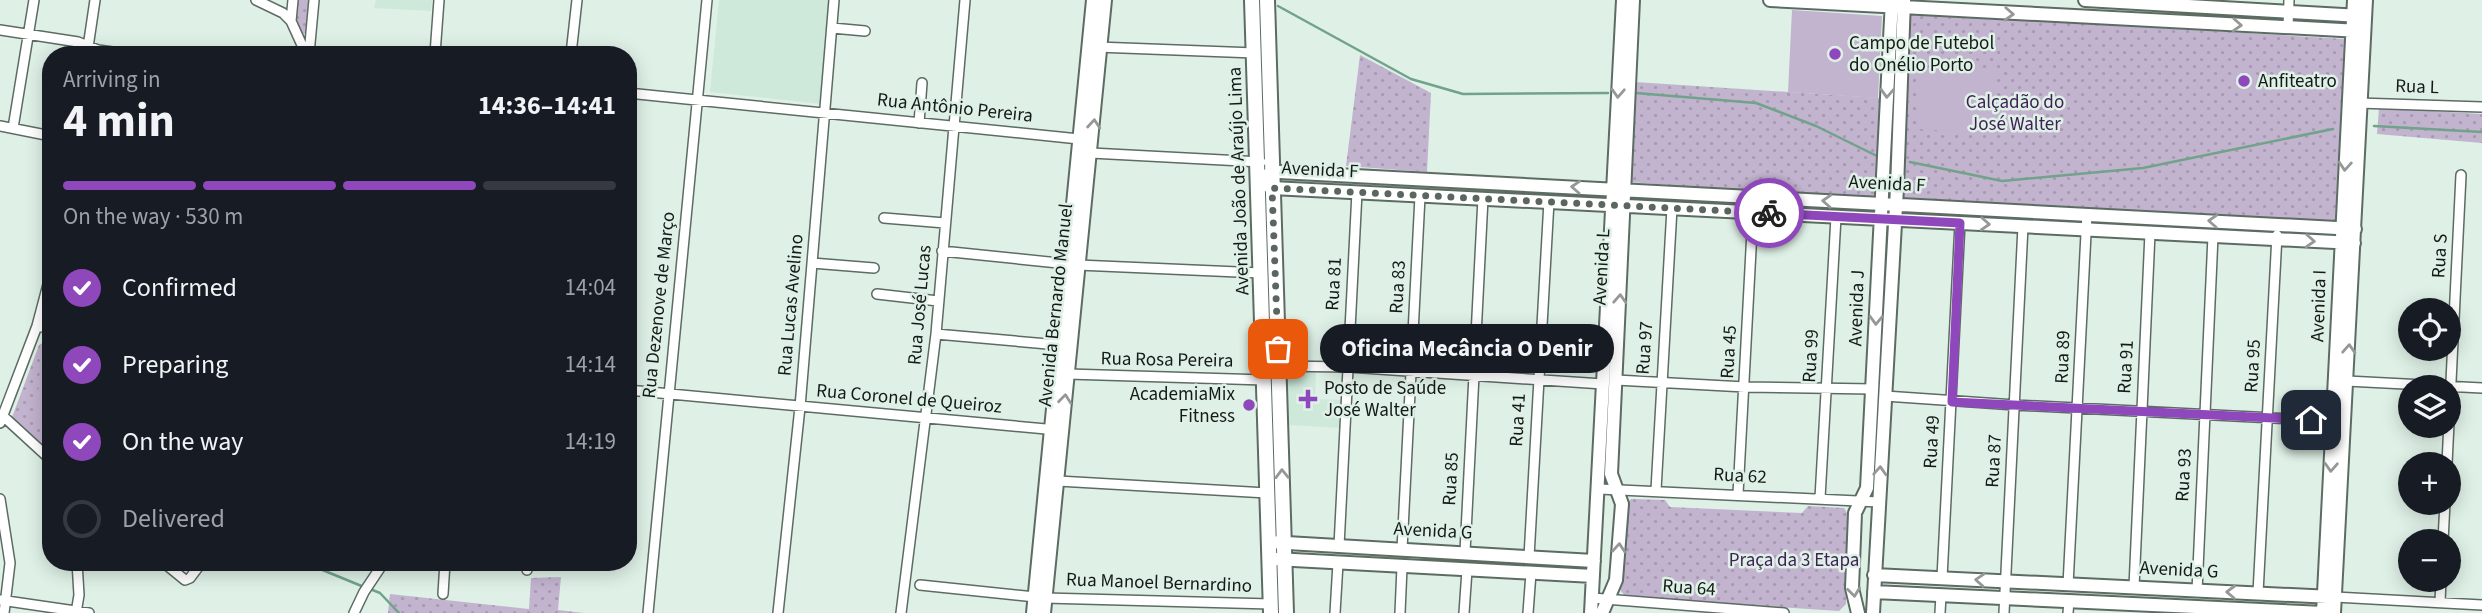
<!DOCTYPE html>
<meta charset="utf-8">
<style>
:root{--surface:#171b24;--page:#242831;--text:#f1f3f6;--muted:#9ea1a6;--line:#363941;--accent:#8f48bb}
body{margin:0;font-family:"Source Sans 3",sans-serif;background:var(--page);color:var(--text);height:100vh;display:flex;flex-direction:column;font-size:26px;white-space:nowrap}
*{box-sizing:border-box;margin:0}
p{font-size:23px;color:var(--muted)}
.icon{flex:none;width:38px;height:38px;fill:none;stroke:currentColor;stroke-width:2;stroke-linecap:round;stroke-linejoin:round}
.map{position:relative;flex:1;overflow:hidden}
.panel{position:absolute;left:42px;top:46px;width:595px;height:525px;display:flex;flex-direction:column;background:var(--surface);border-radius:28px;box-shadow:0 4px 18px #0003}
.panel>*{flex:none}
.buttons{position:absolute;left:2398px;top:298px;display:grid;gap:14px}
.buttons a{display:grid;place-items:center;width:63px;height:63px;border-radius:50%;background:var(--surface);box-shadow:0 4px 18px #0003;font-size:35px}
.pin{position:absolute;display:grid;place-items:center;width:60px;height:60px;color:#fff;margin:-30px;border-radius:14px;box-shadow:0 4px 10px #0006}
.courier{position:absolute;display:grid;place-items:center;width:70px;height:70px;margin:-35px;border:5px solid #8f48bb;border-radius:50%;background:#fff;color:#222;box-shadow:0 2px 9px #0007}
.bubble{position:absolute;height:49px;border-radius:24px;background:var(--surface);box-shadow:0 4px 18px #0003;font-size:23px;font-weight:700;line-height:49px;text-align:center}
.summary em{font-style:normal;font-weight:700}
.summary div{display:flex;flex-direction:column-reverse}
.summary{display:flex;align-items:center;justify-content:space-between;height:119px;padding:0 21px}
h1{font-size:46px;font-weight:700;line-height:52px}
.bar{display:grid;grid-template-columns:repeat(4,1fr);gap:10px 7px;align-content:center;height:84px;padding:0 21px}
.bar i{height:9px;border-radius:5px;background:var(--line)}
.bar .selected{background:var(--accent)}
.bar p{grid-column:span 4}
ol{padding:0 21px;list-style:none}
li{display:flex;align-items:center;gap:21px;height:77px}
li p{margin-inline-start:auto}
li .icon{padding:7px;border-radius:50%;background:var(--accent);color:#fff;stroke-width:4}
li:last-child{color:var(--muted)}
li i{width:38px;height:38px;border:4px solid var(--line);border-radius:50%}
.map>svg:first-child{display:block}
</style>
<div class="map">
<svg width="2482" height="613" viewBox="0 0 2482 613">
<defs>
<pattern id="grass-dots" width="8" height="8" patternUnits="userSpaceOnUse" patternTransform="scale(1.75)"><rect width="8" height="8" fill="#c2b3ce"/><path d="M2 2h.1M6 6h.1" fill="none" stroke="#a699b0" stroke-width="1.8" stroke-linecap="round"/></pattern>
</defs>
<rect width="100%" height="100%" fill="#dff1e7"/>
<path fill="#cee8da" d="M376,0H432L431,11L374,8Z
M719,0H830L822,104L710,92Z
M1289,370L1316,371L1315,399L1343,400L1341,428L1288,425L1287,373Z"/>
<path fill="url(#grass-dots)" d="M294,0H310L307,33L302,34L292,20Z
M1908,13L2346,39L2335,223L1898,200Z
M1360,55L1431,93L1427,172L1346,166Z
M1635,82L1882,98L1878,201L1630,182Z
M2379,108L2482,114V143L2377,134Z
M48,340L51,341V452L46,451L11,420L39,345Z
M1631,499L1665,500L1670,507L1802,513L1808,506L1844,508L1849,516L1846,604L1839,611L1626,597L1620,590L1625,505Z
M561,577L558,610L584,613H388L390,594L529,609L531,578Z"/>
<path fill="#c2b3ce" d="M1792,10L1882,16L1878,98L1788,92Z
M1920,68L1996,72L1992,133L1917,129Z
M40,368L51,369V423L36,419Z"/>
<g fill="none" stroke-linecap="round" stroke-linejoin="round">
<path stroke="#70a38a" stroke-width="2.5" d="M1278,6L1411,79L1463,94L1608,93
M1636,93L1756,103L1816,126L1879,157
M2374,126L2482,132
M1910,162L2002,181L2143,168L2333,129
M303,562L364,587
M370,589L380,593L399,613"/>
<defs>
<path id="street" d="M256,0L283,13L291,21L306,54
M291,21L293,0
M2288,27L2289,0
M832,28L865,31
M0,30L78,42L98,50L127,54
M1097,47L1255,53
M87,54L95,0
M309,54L314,0
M435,54L439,0
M571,54L577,0
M628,93L1079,139L1091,153L1261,162
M2358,103L2482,107
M919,123L922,83
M0,126L51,136
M13,128L34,0
M884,218L945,223
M942,251L1078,265L1261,273
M812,263L874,268
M877,294L938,301
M37,326L51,328
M936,334L1059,345
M1279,366L1348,367L1603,384
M1068,374L1265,380
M1616,380L1745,387L1873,389
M2347,381L2482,388
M628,390L1057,430
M1885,396L2015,405L2333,421
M3,416L51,460
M0,423L37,326L51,273
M2447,464L2461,175
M1058,481L1267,493
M1599,489L1879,502
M1656,490L1672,208
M1738,494L1753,212
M1820,498L1836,217
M0,499L10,563L4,613
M2443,541L2445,502
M1339,546L1357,192
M1402,549L1420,196
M1465,552L1483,198
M1529,557L1549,201
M163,562L185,580L190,578L202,562
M527,570V562
M1942,578L1960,223
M920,585L1035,597
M2068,585L2087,214
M2134,587L2150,233
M2197,591L2213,236
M2258,593L2277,235
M443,594L445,562
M2335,597L2482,605
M1045,598L1271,604
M1592,598L1784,613
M0,600L89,613
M2440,602L2441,579
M76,613L79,595L77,562
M354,613L364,592L384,562
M648,613L707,0
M778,613L800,407L834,0
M901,613L936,334L965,0
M1335,613L1338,563
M1400,613L1402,567
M1464,613L1467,570
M1528,613L1531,573
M1940,613L1941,595
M2004,613L2023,226
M2068,613L2069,601"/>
<path id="secondary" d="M1770,0L2360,31
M2085,0L2361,16
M1264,177L1272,172H1279L2355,229
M1265,184L1272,188L2354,243
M1269,542L1594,561
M1275,559L1593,576
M1874,575L2332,597
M1874,592L2324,613
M1033,613L1093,0
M1044,613L1105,0
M1591,613L1623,0
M1602,613L1616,580L1622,504L1611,474L1633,0
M1858,613L1852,588L1855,513L1867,488L1892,0
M1873,613L1897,188L1904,0
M2323,613L2354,0
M2334,613L2366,0"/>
<path id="primary" d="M1252,0L1271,613
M1267,0L1286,613"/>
</defs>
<use href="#street" stroke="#5c6c63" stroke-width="12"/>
<use href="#secondary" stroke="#5c6c63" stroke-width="16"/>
<use href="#primary" stroke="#5c6c63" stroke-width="18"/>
<use href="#street" stroke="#fff" stroke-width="9"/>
<use href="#secondary" stroke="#fff" stroke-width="12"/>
<use href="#primary" stroke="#fff" stroke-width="14"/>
</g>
<defs><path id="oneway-chevron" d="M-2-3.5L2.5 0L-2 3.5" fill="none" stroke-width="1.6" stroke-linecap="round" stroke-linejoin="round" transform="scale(1.75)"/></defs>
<g stroke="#959897">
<use href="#oneway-chevron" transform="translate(2009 14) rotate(3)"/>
<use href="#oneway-chevron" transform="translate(2237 25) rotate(3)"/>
<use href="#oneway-chevron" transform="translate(1618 93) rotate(93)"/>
<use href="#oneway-chevron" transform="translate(1887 93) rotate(93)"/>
<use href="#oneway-chevron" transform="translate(1094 124) rotate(-85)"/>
<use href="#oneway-chevron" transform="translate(2345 166) rotate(94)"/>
<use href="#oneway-chevron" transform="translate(1576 187) rotate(-177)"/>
<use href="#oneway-chevron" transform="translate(1827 201) rotate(-177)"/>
<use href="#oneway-chevron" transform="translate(2213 221) rotate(-177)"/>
<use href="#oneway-chevron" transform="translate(1985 224) rotate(3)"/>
<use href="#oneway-chevron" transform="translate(2310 241) rotate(3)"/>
<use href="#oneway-chevron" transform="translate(1620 299) rotate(-87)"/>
<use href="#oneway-chevron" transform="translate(1876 320) rotate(92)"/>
<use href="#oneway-chevron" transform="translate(2349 349) rotate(-87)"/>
<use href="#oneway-chevron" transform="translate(1065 399) rotate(-84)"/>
<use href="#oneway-chevron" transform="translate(2331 467) rotate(93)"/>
<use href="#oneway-chevron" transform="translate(1880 471) rotate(-87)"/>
<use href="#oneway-chevron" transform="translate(1282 474) rotate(-91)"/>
<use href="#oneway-chevron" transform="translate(1619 548) rotate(-86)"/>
<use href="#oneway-chevron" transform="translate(1980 580) rotate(-176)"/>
<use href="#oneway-chevron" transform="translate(1854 592) rotate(83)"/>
<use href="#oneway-chevron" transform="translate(2231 592) rotate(-178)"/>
</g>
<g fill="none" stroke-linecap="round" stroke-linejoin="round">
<path stroke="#5b6660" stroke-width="7" stroke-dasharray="0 12.6" d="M1278,349L1272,188L1769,213"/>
<path stroke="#8f48bb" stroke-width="9" d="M1769,213L1960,223L1952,402L2311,420"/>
</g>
<g fill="#8f48bb" stroke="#dff1e7" stroke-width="2.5">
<circle cx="1835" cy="54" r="7"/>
<circle cx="2244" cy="81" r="7"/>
<path d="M1304.5 388.5h7v7h7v7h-7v7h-7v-7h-7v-7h7z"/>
<circle cx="1249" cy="405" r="7"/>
</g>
<g text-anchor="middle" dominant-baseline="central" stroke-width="5" stroke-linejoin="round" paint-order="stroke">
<g font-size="19" fill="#141b17" stroke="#dff1e7" text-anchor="start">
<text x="1849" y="43">Campo de Futebol<tspan x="1849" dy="22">do Onélio Porto</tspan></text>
<text x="2258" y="81">Anfiteatro</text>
<text x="1324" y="388">Posto de Saúde<tspan x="1324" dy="22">José Walter</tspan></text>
<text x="1235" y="394" text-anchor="end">AcademiaMix<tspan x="1235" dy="22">Fitness</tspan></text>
</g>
<g font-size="19" fill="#141b17" stroke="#dff1e7">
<text transform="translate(2417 87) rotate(2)">Rua L</text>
<text transform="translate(955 108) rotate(6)">Rua Antônio Pereira</text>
<text transform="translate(1320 170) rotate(3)">Avenida F</text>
<text transform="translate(1239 181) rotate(-92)">Avenida João de Araújo Lima</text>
<text transform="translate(1887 184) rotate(3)">Avenida F</text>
<text transform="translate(2440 256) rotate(-87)">Rua S</text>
<text transform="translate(1602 267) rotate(-87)">Avenida L</text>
<text transform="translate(1334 284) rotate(-87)">Rua 81</text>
<text transform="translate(1398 287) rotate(-87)">Rua 83</text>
<text transform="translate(659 305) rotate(-84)">Rua Dezenove de Março</text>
<text transform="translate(791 305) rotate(-85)">Rua Lucas Avelino</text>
<text transform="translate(920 305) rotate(-85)">Rua José Lucas</text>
<text transform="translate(1056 305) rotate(-84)">Avenida Bernardo Manuel</text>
<text transform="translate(2319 306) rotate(-88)">Avenida I</text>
<text transform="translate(1857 308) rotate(-88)">Avenida J</text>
<text transform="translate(1645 348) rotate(-86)">Rua 97</text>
<text transform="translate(1729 352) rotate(-87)">Rua 45</text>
<text transform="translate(1811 356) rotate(-87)">Rua 99</text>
<text transform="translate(2063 357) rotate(-88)">Rua 89</text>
<text transform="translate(1167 360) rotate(1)">Rua Rosa Pereira</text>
<text transform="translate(2253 366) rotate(-87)">Rua 95</text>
<text transform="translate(2126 367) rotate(-87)">Rua 91</text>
<text transform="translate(909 399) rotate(5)">Rua Coronel de Queiroz</text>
<text transform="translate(1518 420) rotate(-87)">Rua 41</text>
<text transform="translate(1932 442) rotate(-87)">Rua 49</text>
<text transform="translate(1994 461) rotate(-87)">Rua 87</text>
<text transform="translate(2184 475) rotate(-87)">Rua 93</text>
<text transform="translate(1740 476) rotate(3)">Rua 62</text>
<text transform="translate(1451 479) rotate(-87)">Rua 85</text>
<text transform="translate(1433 531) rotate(3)">Avenida G</text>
<text transform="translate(2179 570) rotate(3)">Avenida G</text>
<text transform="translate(1159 583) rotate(2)">Rua Manoel Bernardino</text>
<text transform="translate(1689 588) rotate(4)">Rua 64</text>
</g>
<g font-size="19" fill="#3f1f54" stroke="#dff1e7">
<text x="2015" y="102">Calçadão do<tspan x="2015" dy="22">José Walter</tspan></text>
<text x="1794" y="560">Praça da 3 Etapa</text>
</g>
</g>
</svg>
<div class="buttons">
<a><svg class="icon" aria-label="locate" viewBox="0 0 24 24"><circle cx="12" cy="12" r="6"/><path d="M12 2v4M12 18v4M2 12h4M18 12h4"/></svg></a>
<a><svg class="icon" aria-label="layers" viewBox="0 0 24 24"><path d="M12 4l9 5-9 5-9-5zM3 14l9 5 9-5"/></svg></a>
<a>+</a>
<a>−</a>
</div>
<div class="pin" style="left:1278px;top:349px;background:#ea580c"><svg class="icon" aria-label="bag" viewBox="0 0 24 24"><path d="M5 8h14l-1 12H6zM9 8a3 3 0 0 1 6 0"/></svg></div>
<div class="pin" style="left:2311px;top:420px;background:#1f2937"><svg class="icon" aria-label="home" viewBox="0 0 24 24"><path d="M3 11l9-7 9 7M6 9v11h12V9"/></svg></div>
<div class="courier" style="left:1769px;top:213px"><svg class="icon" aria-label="bike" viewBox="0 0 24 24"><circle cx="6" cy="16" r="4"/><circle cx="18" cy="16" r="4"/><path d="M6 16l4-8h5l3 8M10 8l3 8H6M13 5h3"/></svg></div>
<div class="bubble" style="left:1320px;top:324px;width:294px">Oficina Mecância O Denir</div>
<section class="panel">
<div class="summary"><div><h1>4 min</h1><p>Arriving in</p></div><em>14:36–14:41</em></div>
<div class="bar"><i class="selected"></i><i class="selected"></i><i class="selected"></i><i></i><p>On the way · 530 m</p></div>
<ol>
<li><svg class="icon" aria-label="check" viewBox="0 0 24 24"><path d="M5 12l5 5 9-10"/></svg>Confirmed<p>14:04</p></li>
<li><svg class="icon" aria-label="check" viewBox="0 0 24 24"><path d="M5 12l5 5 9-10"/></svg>Preparing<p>14:14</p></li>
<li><svg class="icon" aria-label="check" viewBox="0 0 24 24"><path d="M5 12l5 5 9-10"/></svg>On the way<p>14:19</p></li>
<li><i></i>Delivered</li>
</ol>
</section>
</div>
